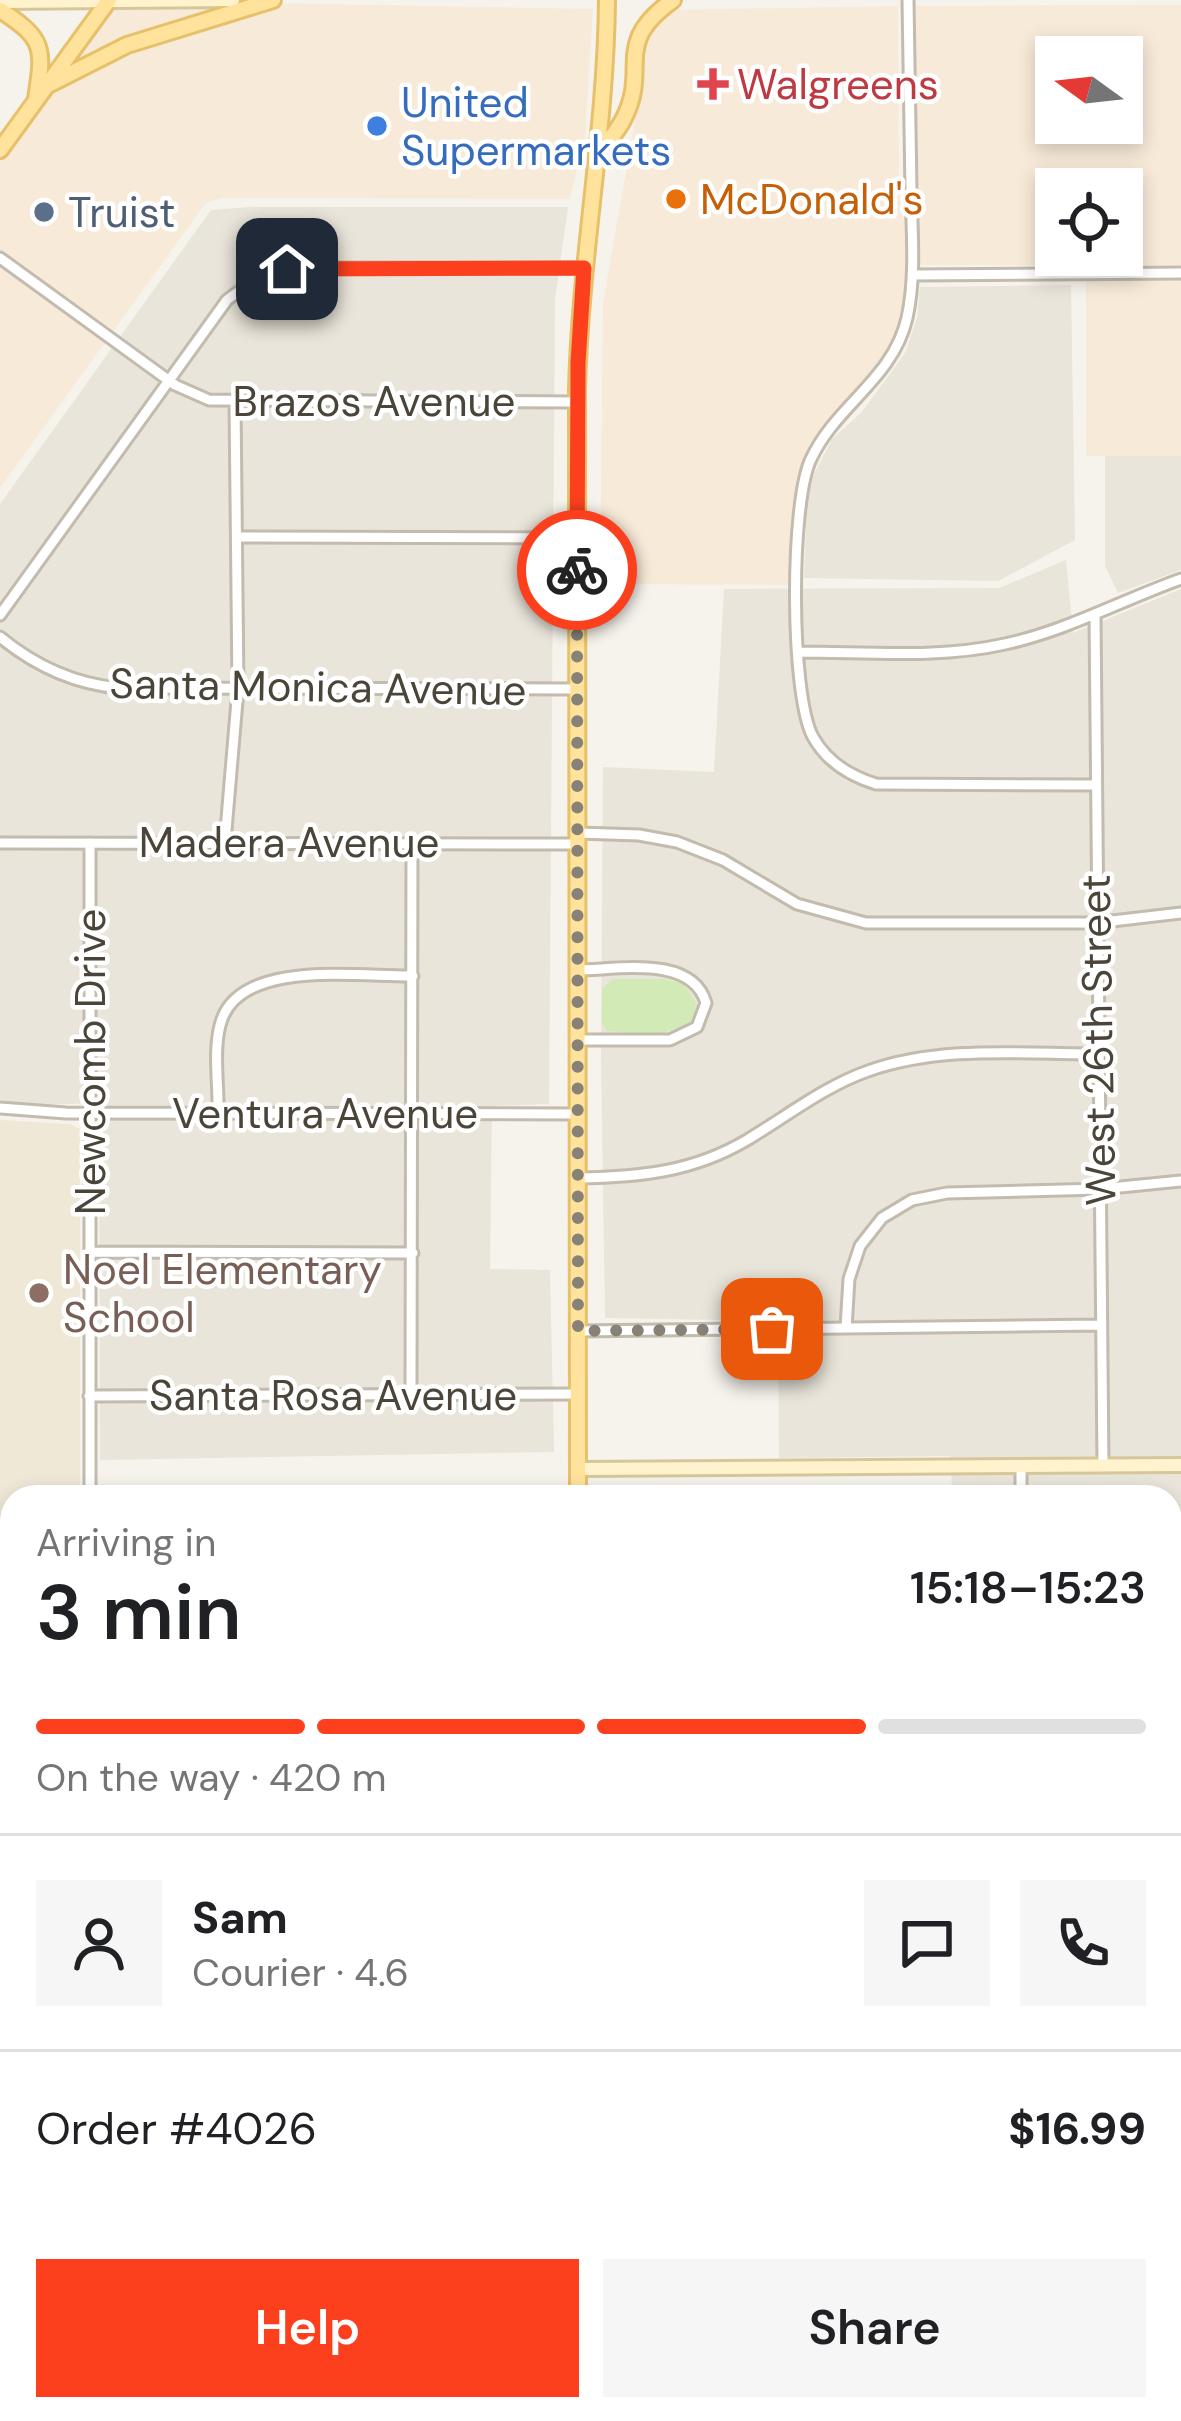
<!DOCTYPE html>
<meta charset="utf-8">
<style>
:root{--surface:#fff;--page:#f6f6f6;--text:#202124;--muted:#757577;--line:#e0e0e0;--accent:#fc3f1d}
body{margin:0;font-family:"DM Sans",sans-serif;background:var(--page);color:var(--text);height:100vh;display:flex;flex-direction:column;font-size:45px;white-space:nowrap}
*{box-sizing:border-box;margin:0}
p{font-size:39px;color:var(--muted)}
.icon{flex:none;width:66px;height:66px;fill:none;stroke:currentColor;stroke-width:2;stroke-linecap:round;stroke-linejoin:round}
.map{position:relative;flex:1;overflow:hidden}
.sheet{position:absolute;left:0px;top:1485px;width:1182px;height:936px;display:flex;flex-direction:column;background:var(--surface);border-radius:36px 36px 0 0;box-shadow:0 6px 18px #0003}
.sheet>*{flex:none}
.needle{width:78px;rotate:285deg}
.controls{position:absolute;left:1035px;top:36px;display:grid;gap:24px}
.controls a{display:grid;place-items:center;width:108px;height:108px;border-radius:0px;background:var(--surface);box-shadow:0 6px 18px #0003;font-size:60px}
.pin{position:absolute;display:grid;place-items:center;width:102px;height:102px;color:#fff;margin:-51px;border-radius:24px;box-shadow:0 6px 18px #0006}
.courier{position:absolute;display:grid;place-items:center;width:120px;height:120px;margin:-60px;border:9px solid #fc3f1d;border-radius:50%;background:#fff;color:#222;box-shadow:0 3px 15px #0007}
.overview em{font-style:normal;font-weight:600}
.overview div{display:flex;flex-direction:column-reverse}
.overview{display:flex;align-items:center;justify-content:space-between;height:204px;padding:0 36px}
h1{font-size:78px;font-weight:600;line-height:90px}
.bar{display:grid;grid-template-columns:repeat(4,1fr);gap:18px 12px;align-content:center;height:144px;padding:0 36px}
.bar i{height:15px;border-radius:9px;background:var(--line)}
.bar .on{background:var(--accent)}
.bar p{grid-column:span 4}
.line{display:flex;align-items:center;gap:30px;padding:0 36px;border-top:3px solid var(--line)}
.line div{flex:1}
.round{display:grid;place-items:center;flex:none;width:126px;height:126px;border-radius:0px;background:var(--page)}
.primary-button{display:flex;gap:24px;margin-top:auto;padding:24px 36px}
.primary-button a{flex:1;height:138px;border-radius:0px;background:var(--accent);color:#fff;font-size:48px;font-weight:600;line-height:138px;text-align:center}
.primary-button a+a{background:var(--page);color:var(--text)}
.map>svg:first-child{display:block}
</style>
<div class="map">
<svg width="1181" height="2421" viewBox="0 0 1181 2421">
<rect width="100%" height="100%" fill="#f6f3ec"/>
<path fill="#eae5da" d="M249,207H568L555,300L549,1104L492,1106L490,1269L550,1270L554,1452L100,1460L99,1103L32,1105L0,1100V504L211,210Z
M1071,285L1075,540L998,581L804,578L807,497L811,480L832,439L862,412L905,353L917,318L920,287Z
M1105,456H1181V570L1118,593L1105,566Z
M1066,560L1073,633L1181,589V1802H1170V1497H952L951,1456L779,1458L778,1321L605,1318L601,1056L603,767L714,772L724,589L999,588Z
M0,1528H12V2046L0,2045Z
M1170,1805H1181V2057H1170Z"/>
<path fill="#f7ead8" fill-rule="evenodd" d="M108,0L593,9L585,136L570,199L220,198L205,204L0,488V150Z
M1181,5V265H921L917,260L915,6ZM1056,57H1122V123H1056ZM1056,189H1122V255H1056Z
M898,6L899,194L913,275L899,343L818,445L806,469L798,585L600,584L603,303L633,132L644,32L671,10Z
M1086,274H1181V456H1086Z
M400,2409H545V2421H400Z"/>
<path fill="#efe8d6" d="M0,1120L70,1124L80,1129V1497H12V1524H0Z"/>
<path fill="#d2eab5" d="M613,979H664L684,984L696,1003L693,1019C671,1039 635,1033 607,1031L602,1022V989Z"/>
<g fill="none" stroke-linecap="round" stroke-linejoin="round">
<defs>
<path id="street" d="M908,0C909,64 910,127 911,191C912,233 916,277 907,318C893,379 836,405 811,459C790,502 790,695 813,737C827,762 850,776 876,784L1096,785
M0,258L175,385L209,400L577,402
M913,275L1181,273
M237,537L577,538
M1095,614L1103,1466
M0,615L227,300C252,280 276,271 307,268H584
M0,637C34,665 75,684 119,688L576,689
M799,652C866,652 939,659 1005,644C1066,631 1122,600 1181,579
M578,833L639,835L677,842L723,860L797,904L866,923H1095L1181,913
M225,842L238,689L235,402
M0,843L577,844
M577,970C616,970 692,954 706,1003L697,1027L670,1040H578
M0,1108L66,1113L577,1114
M218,1113C219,1084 212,1046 222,1019C244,959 360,977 413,976
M578,1178C640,1177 693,1172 747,1140C787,1116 825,1086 868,1071C941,1045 1023,1054 1099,1054
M90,1252L413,1253
M846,1328L849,1279L860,1246L882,1218L912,1200L947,1193L1100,1189L1181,1181
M577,1331L1101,1325
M411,1394L412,841
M89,1396L577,1394
M1021,1466V1497
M90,1497V843
M0,1528H12
M1170,1602H1181
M0,1616L12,1633
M1170,1733H1181
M1170,2031L1178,1991L1180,1865
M0,2066H12
M0,2261H12
M90,2421V2409"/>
<path id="secondary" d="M0,2L233,0
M578,1469L1181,1465"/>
<path id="primary" d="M0,10C45,39 44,48 36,99
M50,84L127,45L273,0
M0,150L109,0
M602,150C609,140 619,129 624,118C650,67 611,44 673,0
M578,1497L577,390C580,259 606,131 607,0
M576,2421V2409"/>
<path id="highway" d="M1170,2370L1181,2371
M594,2409L605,2421
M680,2421L733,2409
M872,2421L922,2409
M1090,2421L1181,2417"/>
</defs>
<use href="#street" stroke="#c2bbae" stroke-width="15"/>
<use href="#secondary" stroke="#d6c79b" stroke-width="18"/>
<use href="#primary" stroke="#e6c16a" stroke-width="20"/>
<use href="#highway" stroke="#e0a43c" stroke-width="22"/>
<use href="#street" stroke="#fff" stroke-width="9"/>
<use href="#secondary" stroke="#fff3cd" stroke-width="12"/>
<use href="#primary" stroke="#ffe39c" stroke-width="14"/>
<use href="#highway" stroke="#ffcf6e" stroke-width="16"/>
</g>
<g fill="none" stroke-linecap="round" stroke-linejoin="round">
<path stroke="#878178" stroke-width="12" stroke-dasharray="0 21.6" d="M577,570L578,1331L772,1329"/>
<path stroke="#fc3f1d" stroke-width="15" d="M287,269L584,268L578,363L577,570"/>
</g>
<path fill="#e0444e" stroke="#fff" stroke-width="4.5" d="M707 66h12v12h12v12h-12v12h-12v-12h-12v-12h12z"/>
<circle fill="#3f7fe0" stroke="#fff" stroke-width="4.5" cx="377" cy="126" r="12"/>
<circle fill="#e8710a" stroke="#fff" stroke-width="4.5" cx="676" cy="199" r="12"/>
<circle fill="#5c6f8a" stroke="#fff" stroke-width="4.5" cx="44" cy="212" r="12"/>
<circle fill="#8d6e63" stroke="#fff" stroke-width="4.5" cx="39" cy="1293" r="12"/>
<g text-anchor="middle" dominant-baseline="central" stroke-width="9" stroke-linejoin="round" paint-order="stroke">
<g font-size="42" fill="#be3a42" stroke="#fff" text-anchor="start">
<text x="737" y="84">Walgreens</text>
</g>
<g font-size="42" fill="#366cbe" stroke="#fff" text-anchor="start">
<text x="401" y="102">United<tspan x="401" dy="48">Supermarkets</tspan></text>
</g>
<g font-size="42" fill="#c56008" stroke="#fff" text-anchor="start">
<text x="700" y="199">McDonald's</text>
</g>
<g font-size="42" fill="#4e5e75" stroke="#fff" text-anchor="start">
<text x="68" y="212">Truist</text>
</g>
<g font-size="42" fill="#4b4439" stroke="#fff">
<text x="374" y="401">Brazos Avenue</text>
<text transform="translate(318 687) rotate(1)">Santa Monica Avenue</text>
<text x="289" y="842">Madera Avenue</text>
<text transform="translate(1098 1040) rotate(-91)">West 26th Street</text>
<text transform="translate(90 1062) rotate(-90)">Newcomb Drive</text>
<text x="325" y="1113">Ventura Avenue</text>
<text x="333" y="1395">Santa Rosa Avenue</text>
</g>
<g font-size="42" fill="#785e54" stroke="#fff" text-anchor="start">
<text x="63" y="1269">Noel Elementary<tspan x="63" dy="48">School</tspan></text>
</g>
</g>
</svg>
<div class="controls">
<a><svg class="needle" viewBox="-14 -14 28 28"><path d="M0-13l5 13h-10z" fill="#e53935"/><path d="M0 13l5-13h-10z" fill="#757577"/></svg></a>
<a><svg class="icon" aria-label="locate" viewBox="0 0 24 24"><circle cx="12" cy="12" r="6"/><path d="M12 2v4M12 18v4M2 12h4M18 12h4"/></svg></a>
</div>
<div class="pin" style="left:772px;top:1329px;background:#ea580c"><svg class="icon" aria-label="bag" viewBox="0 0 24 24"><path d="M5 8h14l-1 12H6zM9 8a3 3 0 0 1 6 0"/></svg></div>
<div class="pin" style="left:287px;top:269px;background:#1f2937"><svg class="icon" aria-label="home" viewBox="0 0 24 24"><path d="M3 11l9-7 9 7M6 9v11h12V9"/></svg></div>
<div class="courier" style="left:577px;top:570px"><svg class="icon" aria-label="bike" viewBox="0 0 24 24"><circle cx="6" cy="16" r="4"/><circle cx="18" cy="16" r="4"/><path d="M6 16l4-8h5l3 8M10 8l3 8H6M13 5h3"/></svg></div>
<section class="sheet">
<div class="overview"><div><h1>3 min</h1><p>Arriving in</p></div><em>15:18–15:23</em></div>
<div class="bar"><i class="on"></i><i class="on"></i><i class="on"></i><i></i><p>On the way · 420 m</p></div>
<div class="line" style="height:216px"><a class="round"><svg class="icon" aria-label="person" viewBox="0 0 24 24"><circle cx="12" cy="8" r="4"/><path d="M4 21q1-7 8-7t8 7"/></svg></a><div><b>Sam</b><p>Courier · 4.6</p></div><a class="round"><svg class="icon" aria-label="chat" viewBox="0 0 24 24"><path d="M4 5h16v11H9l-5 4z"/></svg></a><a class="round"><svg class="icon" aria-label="phone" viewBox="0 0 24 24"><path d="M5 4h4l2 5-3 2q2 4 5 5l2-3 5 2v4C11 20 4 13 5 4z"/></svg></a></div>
<div class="line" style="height:156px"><div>Order #4026</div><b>$16.99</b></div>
<div class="primary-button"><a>Help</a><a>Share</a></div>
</section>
</div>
